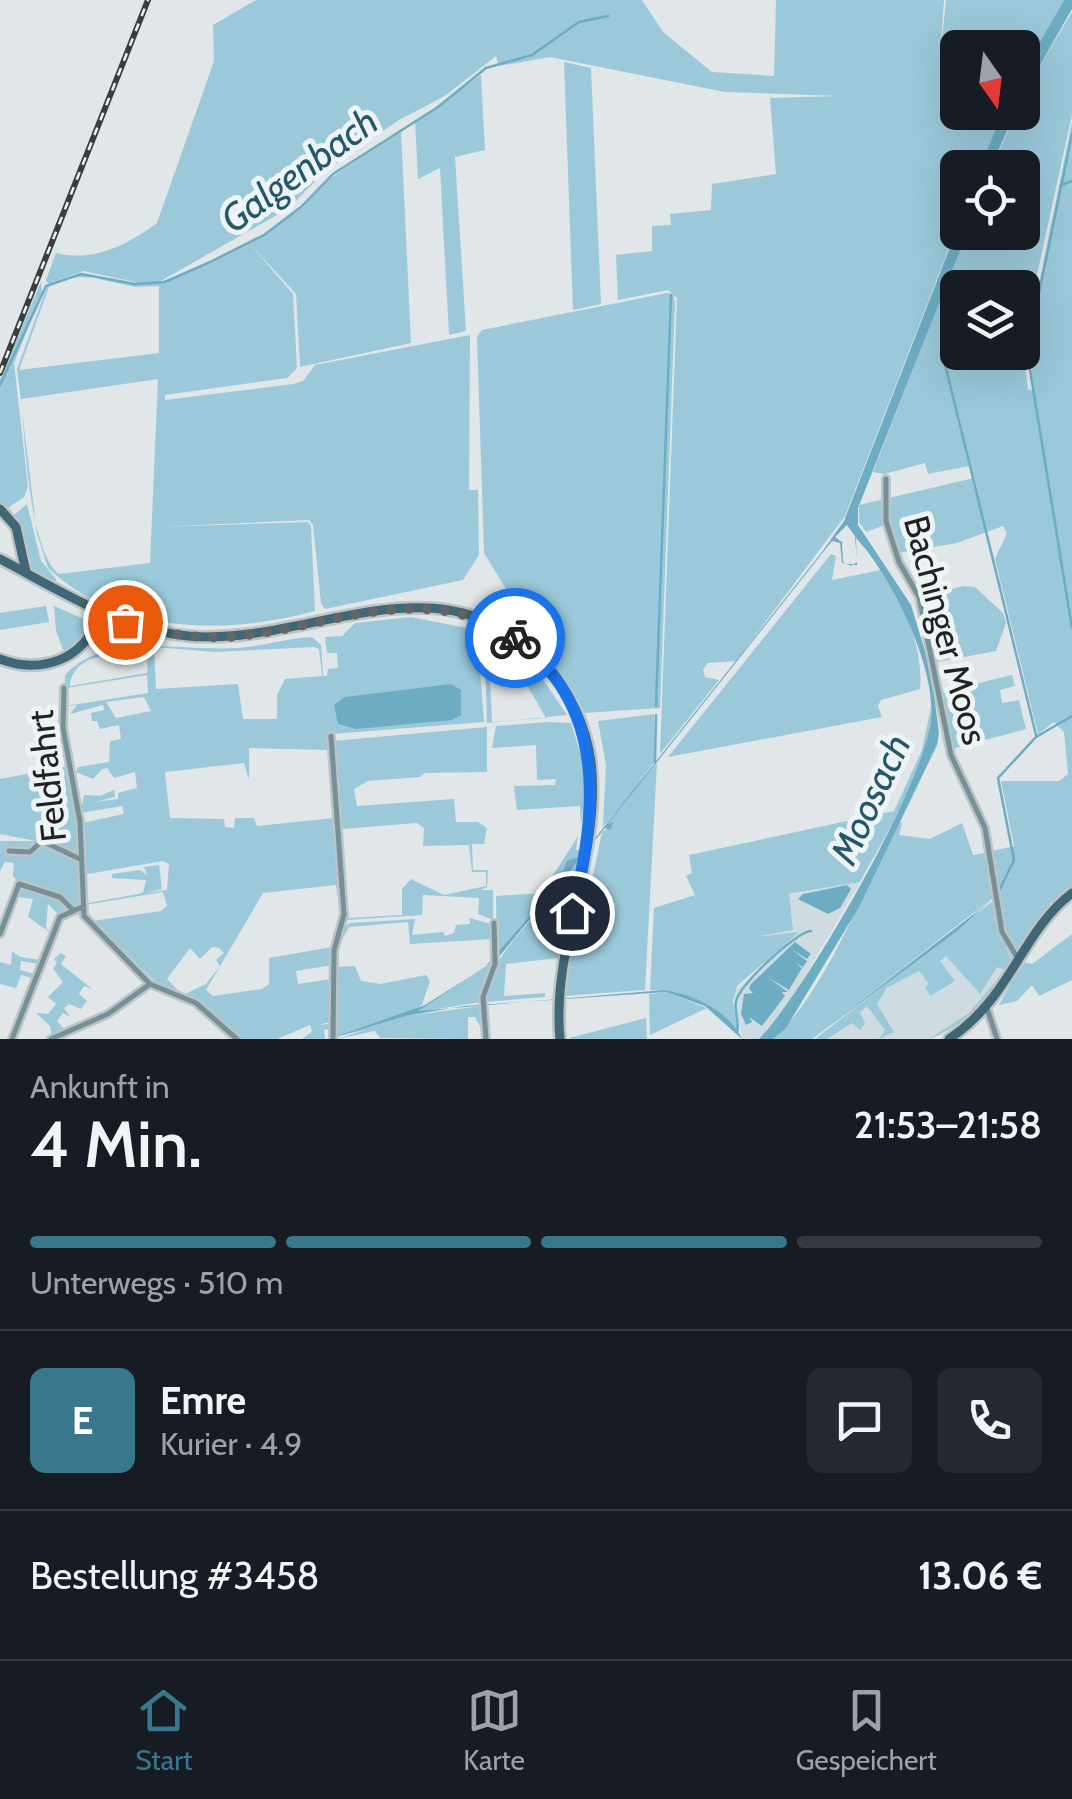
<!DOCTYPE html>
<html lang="de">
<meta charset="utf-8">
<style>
:root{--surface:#171b24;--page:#242831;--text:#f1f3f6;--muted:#9ea1a6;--line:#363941;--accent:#39778c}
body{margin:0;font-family:Cabin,sans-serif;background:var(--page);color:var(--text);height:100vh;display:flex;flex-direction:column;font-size:38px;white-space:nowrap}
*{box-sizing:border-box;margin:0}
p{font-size:32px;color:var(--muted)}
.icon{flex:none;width:55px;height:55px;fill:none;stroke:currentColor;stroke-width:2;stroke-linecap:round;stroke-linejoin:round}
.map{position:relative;height:1039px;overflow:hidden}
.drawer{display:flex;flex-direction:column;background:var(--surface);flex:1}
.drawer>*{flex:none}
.needle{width:65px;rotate:166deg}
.buttons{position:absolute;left:940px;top:30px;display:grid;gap:20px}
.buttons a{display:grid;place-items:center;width:100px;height:100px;border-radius:15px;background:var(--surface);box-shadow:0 10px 40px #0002;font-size:50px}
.pin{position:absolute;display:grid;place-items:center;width:85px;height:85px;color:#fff;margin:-42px;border:5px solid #fff;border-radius:50%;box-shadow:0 2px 10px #0007}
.courier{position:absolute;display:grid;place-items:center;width:100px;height:100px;margin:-50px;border:8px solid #1a73e8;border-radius:50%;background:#fff;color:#222;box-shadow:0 2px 12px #0007}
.summary em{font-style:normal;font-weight:600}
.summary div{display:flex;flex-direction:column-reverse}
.summary{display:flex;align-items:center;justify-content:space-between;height:170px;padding:0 30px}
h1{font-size:65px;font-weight:600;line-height:75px}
.bar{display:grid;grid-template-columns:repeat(4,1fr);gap:15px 10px;align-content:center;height:120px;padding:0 30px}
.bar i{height:12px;border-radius:8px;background:var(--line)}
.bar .on{background:var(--accent)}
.bar p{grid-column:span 4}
.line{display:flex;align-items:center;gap:25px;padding:0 30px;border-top:2px solid var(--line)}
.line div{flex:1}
.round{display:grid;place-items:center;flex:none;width:105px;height:105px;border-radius:15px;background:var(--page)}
.tab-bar{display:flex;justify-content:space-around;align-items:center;height:140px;border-top:2px solid var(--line);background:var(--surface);font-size:28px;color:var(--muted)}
.tab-bar a{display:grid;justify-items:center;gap:5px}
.tab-bar .on{color:var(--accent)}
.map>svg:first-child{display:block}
</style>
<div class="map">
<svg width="1072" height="1039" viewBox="0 0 1072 1039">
<rect width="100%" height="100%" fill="#e1e6e8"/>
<path fill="#cedce1" d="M860,882L785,1010L759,1039H742L734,992L795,935L751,938L745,903Z
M996,909L1001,936L1015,957L967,1016L930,1039H819Z"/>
<path fill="#9bc9da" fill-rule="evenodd" d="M256,0H642L663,32L712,72L774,76L776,0H944L940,58L946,0H1064L1023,71L1022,48H958V112L1003,113L980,167L958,168L957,227L845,516L736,661L708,663L703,669L705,677L719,680L660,754L677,298L668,290L618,300L616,255L652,251V226L671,225L670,214L711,210L712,184L776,174L770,98L839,96L725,92L550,57L499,66L496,56L445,96L399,120L326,170L289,208L159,282L195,270L267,233L302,208L326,181L401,131L411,343L300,367L296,294L250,244L293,294L297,368L287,378L165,395V400L293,384L303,381L315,365L470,335L469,490H478L479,555L463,580L325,609L321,603L313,525L309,520L156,527L308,522L311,526L315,611C227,635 119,635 48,568L37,534L17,369L47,287C80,267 108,284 144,284L83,271L48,284L46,280L56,253C94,262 125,246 157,223L214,61L213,25ZM81,275L135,287L159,286V353L19,370L49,287L62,279ZM158,379L150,563L59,574C29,552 25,437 21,399Z
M1072,12V115L1025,329L1022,288H958V352H1022L1023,349L1028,390L1034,389L1028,338L1072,122V890L1016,956L1000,923L992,851L1014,846L1001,781H1059L1068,774L1064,732L1054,722L1038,734L995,559L1007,533L1003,526L957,543L898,553L888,524L866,532L859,522V505L974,478L970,466L928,474L925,463L884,474L873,472L964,239L976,233L1022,232V168L992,167L1016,113L1022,112L1023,94Z
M564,62L591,68L601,304L573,310Z
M481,75L485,150L455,157L466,331L449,335L440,168L418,179L415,122Z
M41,282L42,293L14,363L28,487L24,497L8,508L0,503V379Z
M667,293L673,294L675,302L660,708L584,713L558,670L522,634L506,589L484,553L477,337L482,330Z
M27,504L41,561L56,579V585L29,570L14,515Z
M831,554L836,556L832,580L881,570C904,604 924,648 920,689L881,700L878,706L882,717L668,757Z
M963,586L975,587L1003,613L1006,623L996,651L932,663L919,597Z
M46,606L49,622L0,630V613Z
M54,606L86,620L83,635L64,652L56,631Z
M411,617L477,630L484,722L332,734L337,880L342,905L333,965L296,971L298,984L331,979V1022L317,1025L329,1024V1029L324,1030L325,1039H302L312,1032L310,1025L277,1039H239L185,994L206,984L220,966L216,960L224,953L219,948L212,947L200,959L190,948L167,979L179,991L165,990L86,917L83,904L143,893L146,880L112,878V874L140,870L147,875L144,867L159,865L162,889L146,893L167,890L169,864L163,861L82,875V823L124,814L122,806L81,813L84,795L100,796L114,790L115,797L95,802L118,799V793L137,788L135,772L114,778L107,768L102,769L93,779L76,772L78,767L109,762L110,741L121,739L119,725L100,729L97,721H92L91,713L104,710L103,705L70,714L77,705L64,707L65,675C107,630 181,652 235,648C261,647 286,638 312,637L321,645L323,676H327L328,669L338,668L337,653H327L325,637L342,636L355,623ZM154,647L215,652L314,647L319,649L322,676L285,679L277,695V719H243L238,684L156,689ZM148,650L147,673L70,686C72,652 123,652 148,650ZM147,675L148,693L66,706V688ZM144,697L151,711L116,718L106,702ZM249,748L329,750L334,818L257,826L254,818H235L234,828L225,827L224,819L170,818L165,772L244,763L249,780ZM336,885L341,919L332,947L269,958V984L262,989L213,996L206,990L263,893ZM163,892L167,906L161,911L92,921L85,905Z
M496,639L535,668L567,715L487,723L485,653ZM524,668L528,687L546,718L492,722L490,675Z
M1012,675L1015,686L1000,690L1002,703L1019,700L1026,729L951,749L942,692Z
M931,707C933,759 885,836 860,882L789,894L793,930L755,937L799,932L737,986L733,1001L738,1031C705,1007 696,990 650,990L654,908L695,895L686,876L692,873L689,855L894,811L922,750Z
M654,714L655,761L639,782L657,763L645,990L563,996L568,945L582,929L602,832L614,824H608L637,787L603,827L606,765L598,721Z
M549,722L571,723L589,780L590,801L584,806L581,825L580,806L517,810L514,786L555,785L556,779L537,780L536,745L492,748L496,726Z
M487,727V772L425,773L420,777L368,781L354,789L357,806L454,799L456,822H478L487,828L484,844H472L473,870H488L487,887L481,890H493V920L478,914L479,898L423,895L422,915L347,920L333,741ZM417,823L424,828L423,846L469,845L472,872H486V886L444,895L411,879L402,889V915L349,918L343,885L342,829Z
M70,766L79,838L81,904L59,915L48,904L46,928L51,933L28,917L33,899L19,897L21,886L13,876L14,863L5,862L0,871V841H36L0,834V779Z
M899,822L902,823L899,835L930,839L962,823L973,855L990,852L995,896L812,1039H773C824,995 867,883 899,822Z
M578,836L576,850H582C574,887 562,920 558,958L506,964L504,996L545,993V997L485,1002C489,953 534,924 558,884L497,956L496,896L542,893Z
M994,900L998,930L1012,961C993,994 966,1026 929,1039L969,1013L1005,970L997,967L980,994L946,956L940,961L955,981L930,996L925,987L929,984L919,971L887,988L877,1004L894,1032L879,1039L885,1030L867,1006L860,1012L865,1023L860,1030L852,1023L827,1039H815Z
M470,918L493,925L492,939L410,944L408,922L349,927L336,950L343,928L350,923L415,919L412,935L443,932L445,936L454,933L456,925L470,924Z
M1072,934V980L1039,996L1032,985L1017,1001L999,1005L1023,962L1032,964Z
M12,951L20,957L41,960L39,964L21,961L20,970L34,974L32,978L21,975L16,988L0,984V962L11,965Z
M61,953L66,956L61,964L92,989L84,986L79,994L87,1001L81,1009L69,1004L64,1008L70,1017L63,1013L57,1021L65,1030L52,1036L50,1026L36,1013L48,1014L56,1004L48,997L63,982L53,969L57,963L54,959Z
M493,962L481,1002L413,1013Z
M355,966L361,981L380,984L426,975L430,981L422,1005L405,1016L481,1006L483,1032L475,1017H468V1039L380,1038L375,1031L337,1039L365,1030L335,1037L336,967Z
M666,992L707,1008L650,1035L649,994Z
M646,1018L647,1039H569V1038Z"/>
<path fill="#6dacc3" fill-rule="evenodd" d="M1064,0H1072V9L1023,95V71Z
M1003,112L1015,113L991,167H980Z
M957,229L965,233L961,248L858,508V525L911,605L931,671L939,733L937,745L859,907L786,1028L773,1039H759C806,991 926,783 931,718C936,666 891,575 856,538L857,565L842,563L840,543L832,541L619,810L608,824L614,822L610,830L605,828L498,958L418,1011L664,990C694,994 730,1012 742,1039L705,1006L666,992L464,1006L405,1016L329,1039L425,1005L485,967L559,883L567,861L581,856L822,552L844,521ZM847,525L855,536L857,562L851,566L843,562L842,542L835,537Z
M451,684L461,690V715L452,720L356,729L338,724L334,705L345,697Z
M847,885L851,889L840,908L828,914L798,899L803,894Z
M995,896L957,931L812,1039L975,913Z
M795,942L811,954L807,959L791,949L807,961L803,967L795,963L802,968L789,990L767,977L788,992H782L785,996L762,1026L749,1017L752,1022L746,1025L741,1014L744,994L753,993L749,989L751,984Z"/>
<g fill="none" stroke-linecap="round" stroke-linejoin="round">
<path stroke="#6dacc3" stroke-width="2.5" d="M1072,134L1027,351L1072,628
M1060,186L1072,181
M941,348L1036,735
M0,385L46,286L81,274L135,284L165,282L208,263L264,235L301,207L333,174L438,107L486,68L532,55L579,22L608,16
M656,706L671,295
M655,762L656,715
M996,897L1014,860L998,778L1036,737L1072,716
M737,1032C740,1023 734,1012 736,1001C739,985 797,931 811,931"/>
<defs>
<path id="street" d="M886,479V521L899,562L919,597L951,755L985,828L1002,932L1018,959
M64,688L63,728L80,822L84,916L150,984
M331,736L344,914L334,951L333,1039
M9,851L30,852L42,841L80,859
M0,934L19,884L60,897L72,909
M987,1008L997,1039
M12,1039L60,917L82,907
M51,1039L108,1014L150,984L196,1003L237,1039
M486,1039L483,997L495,964L494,923"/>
<path id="secondary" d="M0,509L16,527L26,572
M0,559C61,591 118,629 188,636C309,647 439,551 542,661C568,689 586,724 591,762C602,856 551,945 560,1039
M0,659C30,671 66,666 87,639C95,630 97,622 108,616
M949,1039C1012,997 1021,932 1072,893"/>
</defs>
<use href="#street" stroke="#bec3c4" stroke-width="10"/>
<use href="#secondary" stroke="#bec3c4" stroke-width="14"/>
<use href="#street" stroke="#76909a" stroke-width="5"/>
<use href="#secondary" stroke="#406775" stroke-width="9"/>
<defs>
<path id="rail" d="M0,373L148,0"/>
</defs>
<use href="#rail" stroke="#3a3c3d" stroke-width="6"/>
<use href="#rail" stroke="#eef3f6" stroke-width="2.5" stroke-dasharray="8" stroke-linecap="butt"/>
</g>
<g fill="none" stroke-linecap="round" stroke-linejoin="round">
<path stroke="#636667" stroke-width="10" stroke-dasharray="0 18" d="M125,622C162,634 200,640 239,636C335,626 424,579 515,638"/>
<path stroke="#1a73e8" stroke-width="12" d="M515,638C608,706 598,813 572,913"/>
</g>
<g text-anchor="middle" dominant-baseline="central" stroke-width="10" stroke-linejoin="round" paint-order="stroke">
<g font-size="35" fill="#1f2122" stroke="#eef3f6">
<text transform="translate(946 630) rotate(75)">Bachinger Moos</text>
<text transform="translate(47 776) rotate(-96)">Feldfahrt</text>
</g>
<g font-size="38" font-style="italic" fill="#245869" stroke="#eef3f6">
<text transform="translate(299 170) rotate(-36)">Galgenbach</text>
<text transform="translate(870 799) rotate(-65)">Moosach</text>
</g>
</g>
</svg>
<div class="buttons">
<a><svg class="needle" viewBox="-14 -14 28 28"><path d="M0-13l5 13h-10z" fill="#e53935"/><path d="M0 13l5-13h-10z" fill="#9ea1a6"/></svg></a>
<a><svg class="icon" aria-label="locate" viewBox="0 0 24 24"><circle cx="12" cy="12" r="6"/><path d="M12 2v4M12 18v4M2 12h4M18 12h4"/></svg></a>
<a><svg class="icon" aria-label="layers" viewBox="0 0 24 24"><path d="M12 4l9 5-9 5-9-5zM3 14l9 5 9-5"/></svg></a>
</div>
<div class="pin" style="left:125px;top:622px;background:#ea580c"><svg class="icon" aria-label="bag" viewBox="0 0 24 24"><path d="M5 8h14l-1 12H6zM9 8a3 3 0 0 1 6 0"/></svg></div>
<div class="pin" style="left:572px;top:913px;background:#1f2937"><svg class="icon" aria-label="home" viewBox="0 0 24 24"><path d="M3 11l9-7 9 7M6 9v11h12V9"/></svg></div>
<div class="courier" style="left:515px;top:638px"><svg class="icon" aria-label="bike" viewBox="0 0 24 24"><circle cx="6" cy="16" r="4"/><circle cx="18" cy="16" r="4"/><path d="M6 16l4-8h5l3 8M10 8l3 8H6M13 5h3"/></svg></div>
</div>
<section class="drawer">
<div class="summary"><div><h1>4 Min.</h1><p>Ankunft in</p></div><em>21:53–21:58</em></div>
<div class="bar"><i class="on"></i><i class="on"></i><i class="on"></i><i></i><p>Unterwegs · 510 m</p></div>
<div class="line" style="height:180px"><b class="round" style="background:var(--accent);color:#fff">E</b><div><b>Emre</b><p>Kurier · 4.9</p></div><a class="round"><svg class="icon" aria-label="chat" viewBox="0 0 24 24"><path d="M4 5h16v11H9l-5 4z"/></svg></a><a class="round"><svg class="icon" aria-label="phone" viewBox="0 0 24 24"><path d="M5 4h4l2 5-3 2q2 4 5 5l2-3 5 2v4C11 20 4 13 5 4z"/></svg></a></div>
<div class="line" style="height:130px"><div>Bestellung #3458</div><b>13.06 €</b></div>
</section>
<nav class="tab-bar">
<a class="on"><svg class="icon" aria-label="home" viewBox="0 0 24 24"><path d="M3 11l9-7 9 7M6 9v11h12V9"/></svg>Start</a>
<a><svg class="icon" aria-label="map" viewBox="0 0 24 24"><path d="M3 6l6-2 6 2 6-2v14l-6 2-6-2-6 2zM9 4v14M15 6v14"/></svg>Karte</a>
<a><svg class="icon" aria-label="saved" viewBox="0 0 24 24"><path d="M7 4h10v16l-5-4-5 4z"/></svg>Gespeichert</a>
</nav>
